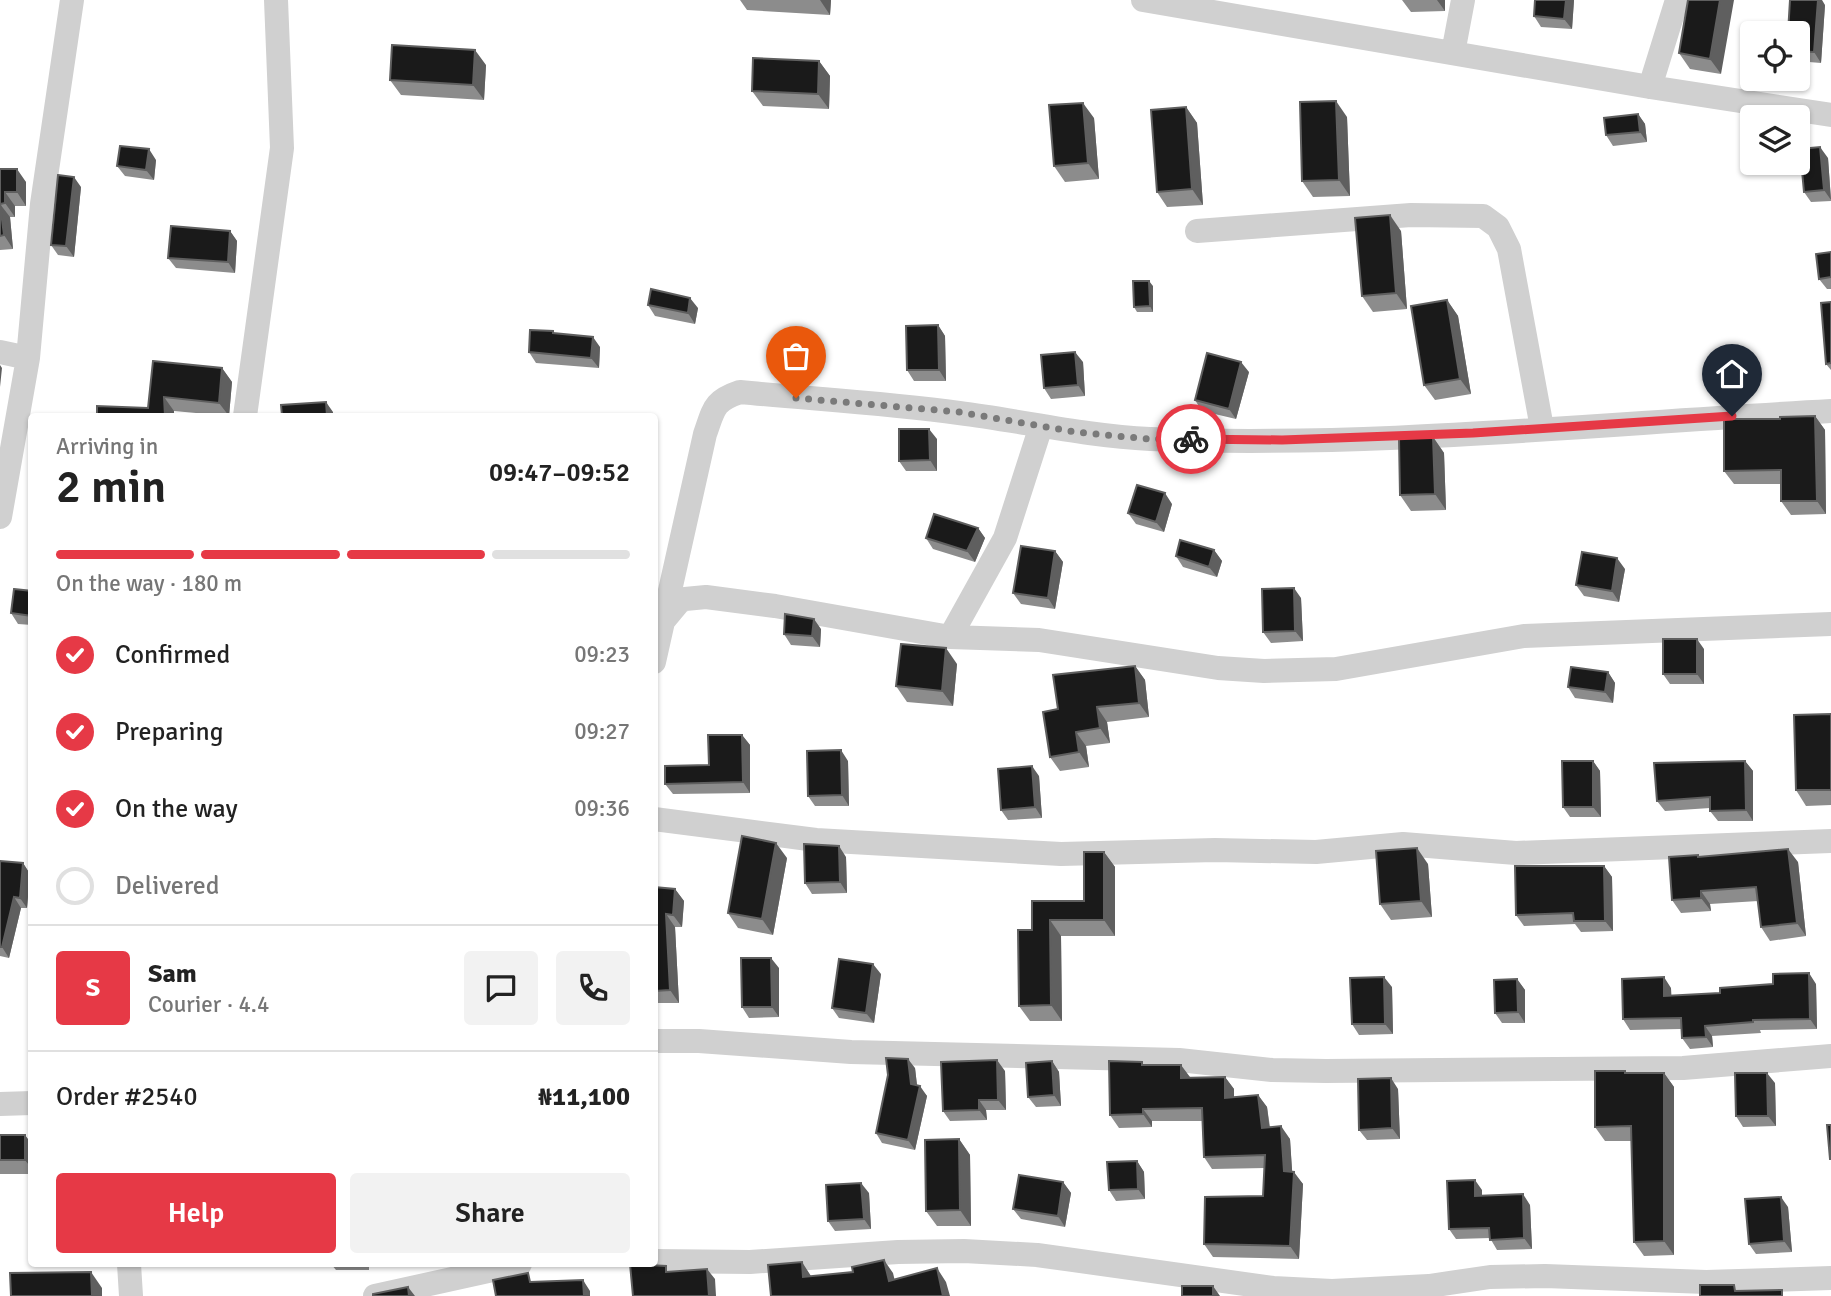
<!DOCTYPE html>
<meta charset="utf-8">
<style>
:root{--surface:#fff;--page:#f2f2f2;--text:#222;--muted:#767676;--line:#e0e0e0;--accent:#e63946}
body{margin:0;font-family:Signika,sans-serif;background:var(--page);color:var(--text);height:100vh;display:flex;flex-direction:column;font-size:26px;white-space:nowrap}
*{box-sizing:border-box;margin:0}
p{font-size:23px;color:var(--muted)}
.icon{flex:none;width:38px;height:38px;fill:none;stroke:currentColor;stroke-width:2;stroke-linecap:round;stroke-linejoin:round}
.map{position:relative;flex:1;overflow:hidden}
.sheet{position:absolute;left:28px;top:413px;width:630px;height:854px;display:flex;flex-direction:column;background:var(--surface);border-radius:7px;box-shadow:0 2px 5px #0004}
.sheet>*{flex:none}
.fabs{position:absolute;left:1740px;top:21px;display:grid;gap:14px}
.fabs a{display:grid;place-items:center;width:70px;height:70px;border-radius:7px;background:var(--surface);box-shadow:0 2px 5px #0004;font-size:35px}
.pin{position:absolute;display:grid;place-items:center;width:60px;height:60px;color:#fff;margin:-72px -30px;border-radius:50% 50% 50% 0;rotate:-45deg;box-shadow:0 0 7px #0007}
.pin .icon{rotate:45deg}
.courier{position:absolute;display:grid;place-items:center;width:70px;height:70px;margin:-35px;border:5px solid #e63946;border-radius:50%;background:#fff;color:#222;box-shadow:0 2px 9px #0007}
.headline em{font-style:normal;font-weight:600}
.headline div{display:flex;flex-direction:column-reverse}
.headline{display:flex;align-items:center;justify-content:space-between;height:119px;padding:0 28px}
h1{font-size:46px;font-weight:600;line-height:52px}
.bar{display:grid;grid-template-columns:repeat(4,1fr);gap:10px 7px;align-content:center;height:84px;padding:0 28px}
.bar i{height:9px;border-radius:5px;background:var(--line)}
.bar .on{background:var(--accent)}
.bar p{grid-column:span 4}
.line{display:flex;align-items:center;gap:18px;padding:0 28px;border-top:2px solid var(--line)}
.line div{flex:1}
.round{display:grid;place-items:center;flex:none;width:74px;height:74px;border-radius:7px;background:var(--page)}
ol{padding:0 28px;list-style:none}
li{display:flex;align-items:center;gap:21px;height:77px}
li p{margin-inline-start:auto}
li .icon{padding:7px;border-radius:50%;background:var(--accent);color:#fff;stroke-width:4}
li:last-child{color:var(--muted)}
li i{width:38px;height:38px;border:4px solid var(--line);border-radius:50%}
.button{display:flex;gap:14px;margin-top:auto;padding:14px 28px}
.button a{flex:1;height:80px;border-radius:7px;background:var(--accent);color:#fff;font-size:28px;font-weight:600;line-height:80px;text-align:center}
.button a+a{background:var(--page);color:var(--text)}
.map>svg:first-child{display:block}
</style>
<div class="map">
<svg width="1831" height="1296" viewBox="0 0 1831 1296">
<rect width="100%" height="100%" fill="#fff"/>
<g fill="none" stroke-linecap="round" stroke-linejoin="round">
<path stroke="#d0d0d0" stroke-width="24" d="M1143,0L1650,87L1831,115
M1453,53L1463,0
M1650,87L1677,0
M1197,231L1411,215L1483,216L1498,227L1509,249L1542,428
M0,352L28,358
M245,416L282,148L276,0
M0,517L28,358L42,204L72,0
M664,620L679,602L685,599L706,597L775,606L950,637L1039,640L1218,668L1264,671L1336,669L1524,636L1831,624
M950,637L1005,538L1041,426
M654,662L705,434C714,409 713,401 740,392C813,399 886,403 959,413C1023,421 1085,436 1150,439C1377,448 1604,423 1831,411
M654,819L816,840L1061,854L1215,850L1316,852L1403,844L1516,853L1831,841
M654,1041H699L851,1052L1179,1060L1272,1070L1326,1071L1683,1068L1831,1056
M0,1104L32,1103
M654,1261L750,1262L898,1252L964,1251L1037,1255L1273,1288L1332,1291L1429,1286L1490,1277L1545,1276L1706,1282L1831,1278
M129,1264L131,1296
M375,1296L520,1264"/>
</g>
<path fill="#8c8c8c" d="M740,0H831L830,15L747,10Z
M1402,0H1445V11L1411,12Z
M1574,0L1572,29L1541,27L1534,16Z
M1688,0L1721,74L1690,69L1679,53Z
M1825,5L1821,63L1797,61V33Z
M819,61L830,76L829,109L763,106L752,91Z
M486,65L484,100L401,95L390,80Z
M1186,107L1197,123L1203,205L1167,207L1157,192Z
M1638,114L1645,124L1647,142L1613,146L1606,135Z
M1347,117L1350,196L1313,197L1302,181Z
M1094,118L1099,179L1065,182L1054,166Z
M1828,158L1831,201L1811,202L1804,192Z
M156,160L154,180L125,176L117,166Z
M0,169L26,182V206H15V217H10L13,249L0,250Z
M81,187L74,257L58,255L51,245Z
M230,231L237,241L235,273L176,268L168,258Z
M1401,231L1407,309L1373,312L1362,296Z
M1831,252V289H1827L1819,279Z
M1153,286V312H1137L1134,307Z
M1447,300L1458,316L1471,394L1435,400L1424,385Z
M1831,302V370L1826,364Z
M648,305L698,308L695,324L655,316Z
M938,325L945,336L946,381H914L907,370Z
M553,331L555,333L600,347L599,368L536,363L529,352Z
M153,361L222,368L232,382L229,416L174,411V416H97L148,408Z
M1083,362L1085,396L1051,399L1044,388Z
M1249,372L1236,419L1202,411L1195,400Z
M1815,416L1825,430L1826,514L1791,515L1781,501V484H1734L1724,471L1780,419Z
M1433,437L1444,453L1446,510L1411,511L1400,495Z
M937,439V471H906L899,461Z
M1172,504L1164,532L1136,524L1128,513Z
M978,528L985,538L975,562L933,549L926,538Z
M1214,550L1222,561L1217,577L1183,567L1176,556Z
M1055,551L1063,562L1055,609L1021,604L1013,593Z
M1625,569L1619,602L1584,596L1576,585Z
M32,591V625L18,624L11,613Z
M1301,598L1303,641L1271,643L1263,632Z
M821,629L820,647L791,645L784,634Z
M1704,649V684H1670L1663,674Z
M957,664L953,706L907,702L896,686Z
M1135,666L1145,680L1149,717L1107,722L1110,743L1086,746L1089,767L1060,771L1050,757L1058,709Z
M1608,672L1615,683L1613,703L1575,698L1568,687Z
M1831,714V805L1806,806L1796,790Z
M742,735L750,745V793L673,794L665,784L709,765Z
M848,761L849,806H815L808,796Z
M1593,761L1600,771L1601,817H1570L1563,807Z
M1745,761L1753,771V821H1718L1710,811V808L1665,811L1657,801Z
M1039,776L1042,818L1008,820L1001,810Z
M1104,852L1115,867V936H1061L1062,1021H1030L1019,1006L1032,930L1084,901Z
M1698,855L1700,857L1798,862L1806,936L1770,941L1761,927L1758,901L1710,904L1711,911L1681,913L1672,900Z
M846,857L847,893L812,894L805,883Z
M787,858L773,935L738,928L728,913Z
M0,861L23,863L30,874L27,908H21L9,958L0,956Z
M1428,864L1432,917L1391,920L1380,904Z
M1604,866L1612,877L1613,931L1581,932L1575,924L1524,926L1516,915Z
M654,887L675,889L684,901L682,927H675L679,1003H654Z
M779,968V1017L749,1018L742,1007Z
M881,974L874,1023L839,1018L832,1008Z
M1517,979L1525,990V1023H1502L1495,1013Z
M1816,984L1817,1029L1760,1030L1761,1033L1712,1036L1713,1047L1690,1049L1682,1038L1681,1029L1630,1030L1623,1019L1671,988V996L1720,993Z
M1392,987L1393,1034L1359,1035L1352,1024Z
M1052,1061L1059,1072L1061,1106L1036,1107L1028,1097Z
M1144,1065L1190,1078L1225,1077L1234,1089V1097L1258,1095L1267,1107L1270,1127L1290,1139L1292,1172L1303,1184L1299,1259L1213,1257L1204,1244L1263,1196L1265,1168L1212,1169L1204,1157L1202,1121H1152V1127L1119,1128L1110,1115Z
M915,1068L917,1085L927,1096L915,1150L882,1143L876,1133Z
M1005,1071L1006,1110H986L987,1120L950,1121L943,1111Z
M1627,1073H1664L1674,1087V1255L1644,1256L1634,1242L1631,1141H1605L1595,1127Z
M1775,1083L1776,1126L1743,1127L1736,1116Z
M1398,1089L1400,1139L1367,1140L1359,1130Z
M0,1135H25L32,1145V1174H0Z
M959,1139L970,1155L971,1226H937L926,1211Z
M1137,1161L1144,1172L1145,1199L1116,1201L1109,1190Z
M1063,1182L1071,1193L1065,1227L1021,1219L1013,1209Z
M1482,1190V1196L1530,1205L1532,1249L1497,1250L1490,1238L1456,1239L1449,1229Z
M869,1193L871,1229L835,1231L828,1221Z
M1788,1207L1792,1252L1756,1254L1749,1244Z
M331,1264H369V1270H336Z"/>
<path fill="#5f5f5f" d="M820,0H831L830,15Z
M1437,0H1445V11Z
M1566,0H1574L1572,29L1564,19Z
M1720,0H1734L1721,74L1710,59Z
M1818,0H1822L1825,5L1821,63L1814,52Z
M475,50L486,65L484,100L473,85Z
M819,61L830,76L829,109L818,94Z
M1336,101L1347,117L1350,196L1339,180Z
M1083,103L1094,118L1099,179L1088,163Z
M1186,107L1197,123L1203,205L1192,189Z
M1638,114L1645,124L1647,142L1640,132Z
M1820,147L1828,158L1831,200L1824,190Z
M149,149L156,160L154,180L146,170Z
M17,169L26,182V206L17,192Z
M74,177L81,187L74,257L66,246Z
M5,192L15,206V217L5,203Z
M0,204L10,217L13,249L4,235Z
M1390,215L1401,231L1407,309L1396,293Z
M230,231L237,241L235,273L228,262Z
M1149,281L1153,286V312L1150,306Z
M690,298L698,308L695,324L688,313Z
M1447,300L1458,316L1471,394L1460,379Z
M938,325L945,336L946,381L939,370Z
M593,337L600,347L599,368L591,358Z
M1075,352L1083,362L1085,396L1078,385Z
M1241,362L1249,372L1236,419L1229,409Z
M0,365L2,368L0,387Z
M222,368L232,382L229,416L219,403Z
M164,397L174,411V416H165Z
M326,402L333,412V416H327Z
M1815,416L1825,430L1826,514L1817,501Z
M929,429L937,439V471L930,460Z
M1433,437L1444,453L1446,510L1435,494Z
M1165,493L1172,504L1164,532L1156,522Z
M978,528L985,538L975,562L967,551Z
M1214,550L1222,561L1217,577L1209,567Z
M1055,551L1063,562L1055,609L1048,598Z
M1617,558L1625,569L1619,602L1612,591Z
M1294,588L1301,598L1303,641L1295,631Z
M814,619L821,629L820,647L812,636Z
M1697,639L1704,649V684L1697,674Z
M946,648L957,664L953,706L942,691Z
M1135,666L1145,680L1149,717L1139,703Z
M1608,672L1615,683L1613,703L1605,692Z
M1097,707L1107,722L1110,743L1100,728Z
M1076,732L1086,746L1089,767L1079,752Z
M742,735L750,745V793L743,782Z
M841,750L848,761L849,806L842,795Z
M1593,761L1600,771L1601,817L1593,807Z
M1745,761L1753,771V821L1746,810Z
M1032,766L1039,776L1042,818L1035,807Z
M776,843L787,858L773,935L762,919Z
M839,846L846,857L847,893L840,882Z
M1417,848L1428,864L1432,917L1421,901Z
M1788,849L1798,862L1806,936L1797,923Z
M1104,852L1115,867V936L1104,920Z
M23,863L30,874L27,908L20,898Z
M1604,866L1612,877L1613,931L1605,921Z
M675,889L684,901L682,927L673,915Z
M1701,891L1710,904L1711,911L1701,898Z
M14,897L21,908L9,958L2,947Z
M666,914L675,927L679,1003L670,990Z
M1050,920L1061,936L1062,1021L1051,1005Z
M771,958L779,968V1017L772,1007Z
M873,964L881,974L874,1023L866,1013Z
M1809,973L1816,984L1817,1029L1810,1019Z
M1384,977L1392,987L1393,1034L1385,1024Z
M1664,977L1671,988L1672,1006L1664,996Z
M1517,979L1525,990V1023L1518,1012Z
M1705,1026L1712,1036L1713,1047L1706,1037Z
M908,1059L915,1068L918,1094L911,1084Z
M997,1060L1005,1071L1006,1110L998,1100Z
M1052,1061L1059,1072L1061,1106L1054,1095Z
M1181,1065L1190,1077L1181,1078Z
M1664,1073L1674,1087V1255L1664,1241Z
M1767,1073L1775,1083L1776,1126L1768,1116Z
M1225,1077L1234,1089V1111L1225,1098Z
M1391,1078L1398,1089L1400,1139L1392,1128Z
M920,1086L927,1096L915,1150L908,1140Z
M1258,1095L1267,1107L1271,1140L1262,1128Z
M979,1100L986,1110L987,1120L979,1110Z
M1143,1109L1152,1121V1127L1143,1114Z
M1281,1126L1290,1139L1293,1184L1284,1171Z
M25,1135L32,1145V1169L25,1160Z
M959,1139L970,1155L971,1226L960,1210Z
M1137,1161L1144,1172L1145,1199L1138,1189Z
M1294,1172L1303,1184L1299,1259L1290,1246Z
M1475,1180L1482,1190V1206L1475,1196Z
M1063,1182L1071,1193L1065,1227L1058,1216Z
M861,1183L869,1193L871,1229L864,1219Z
M1523,1194L1530,1205L1532,1249L1524,1238Z
M1781,1197L1788,1207L1792,1252L1784,1241Z
M884,1260L893,1273L898,1294L889,1281Z
M802,1262L811,1276L812,1291L803,1277Z
M937,1268L946,1282L950,1296H943Z
M707,1269L715,1279L716,1296H709Z
M91,1272L102,1288V1296H92Z
M583,1280L590,1291V1296H584Z
M1213,1286L1220,1296H1213Z
M408,1287L415,1296H409Z"/>
<path fill="#1a1a1a" stroke="#5f5f5f" stroke-width="2" d="M1535,0H1566L1564,19L1534,16Z
M1688,0H1720L1710,59L1679,53Z
M1790,0H1818L1814,52L1797,51V33H1788Z
M392,45L475,50L473,85L390,80Z
M753,58L819,61L818,94L752,91Z
M1336,101L1339,180L1302,181L1300,102Z
M1083,103L1088,163L1054,166L1049,105Z
M1186,107L1192,189L1157,192L1151,110Z
M1638,114L1640,132L1606,135L1604,118Z
M120,146L149,149L146,170L117,166Z
M1820,147L1824,190L1804,192L1800,149Z
M0,169H17V192H5V203L0,204L4,235L0,236Z
M58,175L74,177L66,246L51,245Z
M1390,215L1396,293L1362,296L1355,218Z
M171,226L230,231L228,262L168,258Z
M1831,252V277L1819,279L1816,254Z
M1133,281H1149L1150,306L1134,307Z
M651,289L690,298L688,313L648,305Z
M1447,300L1460,379L1424,385L1411,306Z
M1831,302V363L1826,364L1821,303Z
M938,325L939,370H907L906,326Z
M530,330L553,331V333L593,337L591,358L529,352Z
M1075,352L1078,385L1044,388L1041,355Z
M1207,353L1241,362L1229,409L1195,400Z
M153,361L222,368L219,403L164,397L165,416H97V406L148,408Z
M326,402L327,416H282L281,405Z
M1815,416L1817,501H1781V470L1724,471V419H1780V417Z
M899,429H929L930,460L899,461Z
M1433,437L1435,494L1400,495L1399,438Z
M1137,485L1165,493L1156,522L1128,513Z
M934,514L978,528L967,551L926,538Z
M1180,540L1214,550L1209,567L1176,556Z
M1021,546L1055,551L1048,598L1013,593Z
M1582,552L1617,558L1612,591L1576,585Z
M1294,588L1295,631L1263,632L1262,589Z
M14,589L32,591V616L11,613Z
M785,614L814,619L812,636L784,634Z
M1663,639H1697V674H1663Z
M901,644L946,648L942,691L896,686Z
M1135,666L1139,703L1097,707L1100,728L1076,732L1079,752L1050,757L1043,712L1058,709L1053,675Z
M1571,667L1608,672L1605,692L1568,687Z
M1831,714V790H1796L1794,715Z
M708,735H742L743,782L665,784V766L709,765Z
M841,750L842,795L808,796L807,751Z
M1562,761H1593V807H1563Z
M1745,761L1746,810L1710,811V797L1657,801L1654,763Z
M1032,766L1035,807L1001,810L998,769Z
M742,836L776,843L762,919L728,913Z
M804,844L839,846L840,882L805,883Z
M1417,848L1421,901L1380,904L1376,851Z
M1788,849L1797,923L1761,927L1756,887L1701,891V898L1672,900L1669,857L1698,855V857Z
M1084,852H1104V920H1050L1051,1005L1019,1006L1018,930H1032V901H1084Z
M0,861L23,863L20,898L14,897L2,947H0Z
M1515,866H1604L1605,921H1574L1573,913L1516,915Z
M654,887L675,889L673,915L666,914L670,990L654,991Z
M741,958H771L772,1007H742Z
M839,959L873,964L866,1013L832,1008Z
M1809,973L1810,1019L1753,1020V1022L1705,1026L1706,1037L1682,1038L1681,1018L1623,1019L1622,979L1664,977V996L1720,993V988L1773,984V974Z
M1384,977L1385,1024H1352L1350,978Z
M1517,979L1518,1012L1495,1013L1494,980Z
M886,1058L908,1059L911,1084L920,1086L908,1140L876,1133L888,1075Z
M997,1060L998,1100H979V1110L943,1111L941,1062Z
M1052,1061L1054,1095L1028,1097L1026,1063Z
M1109,1061L1142,1062V1065H1181V1078L1225,1077V1098L1258,1095L1262,1128L1281,1126L1284,1171L1294,1172L1290,1246L1204,1244L1205,1197L1263,1196L1265,1155L1204,1157L1202,1108L1143,1109V1114L1110,1115Z
M1595,1071H1625V1073H1664V1241L1634,1242L1631,1126L1595,1127Z
M1735,1073H1767L1768,1116H1736Z
M1391,1078L1392,1128L1359,1130L1358,1079Z
M1827,1125H1831V1159H1830Z
M0,1135H25V1160H0Z
M959,1139L960,1210L926,1211L925,1140Z
M1137,1161L1138,1189L1109,1190L1107,1162Z
M1019,1175L1063,1182L1058,1216L1013,1209Z
M1475,1180V1196L1523,1194L1524,1238L1490,1240L1489,1228L1449,1229L1447,1181Z
M861,1183L864,1219L828,1221L826,1185Z
M1781,1197L1784,1241L1749,1244L1745,1199Z
M884,1260L889,1281L937,1268L943,1296H771L768,1265L802,1262L803,1277L853,1272L852,1267Z
M630,1264H642L647,1265L666,1266V1272L707,1269L709,1296H633Z
M91,1272L92,1296H11L10,1273Z
M528,1273L530,1282L583,1280L584,1296H496L493,1280Z
M1700,1285H1734L1735,1291L1782,1290V1296H1700Z
M1182,1286H1213V1296H1182Z
M408,1287L409,1296H373V1294Z"/>
<g fill="none" stroke-linecap="round" stroke-linejoin="round">
<path stroke="#7a7a7a" stroke-width="7" stroke-dasharray="0 12.6" d="M796,398L959,412L1076,432L1148,439H1191"/>
<path stroke="#e63946" stroke-width="9" d="M1191,439L1282,440L1473,433L1732,416"/>
</g>
</svg>
<div class="fabs">
<a><svg class="icon" aria-label="locate" viewBox="0 0 24 24"><circle cx="12" cy="12" r="6"/><path d="M12 2v4M12 18v4M2 12h4M18 12h4"/></svg></a>
<a><svg class="icon" aria-label="layers" viewBox="0 0 24 24"><path d="M12 4l9 5-9 5-9-5zM3 14l9 5 9-5"/></svg></a>
</div>
<div class="pin" style="left:796px;top:398px;background:#ea580c"><svg class="icon" aria-label="bag" viewBox="0 0 24 24"><path d="M5 8h14l-1 12H6zM9 8a3 3 0 0 1 6 0"/></svg></div>
<div class="pin" style="left:1732px;top:416px;background:#1f2937"><svg class="icon" aria-label="home" viewBox="0 0 24 24"><path d="M3 11l9-7 9 7M6 9v11h12V9"/></svg></div>
<div class="courier" style="left:1191px;top:439px"><svg class="icon" aria-label="bike" viewBox="0 0 24 24"><circle cx="6" cy="16" r="4"/><circle cx="18" cy="16" r="4"/><path d="M6 16l4-8h5l3 8M10 8l3 8H6M13 5h3"/></svg></div>
<section class="sheet">
<div class="headline"><div><h1>2 min</h1><p>Arriving in</p></div><em>09:47–09:52</em></div>
<div class="bar"><i class="on"></i><i class="on"></i><i class="on"></i><i></i><p>On the way · 180 m</p></div>
<ol>
<li><svg class="icon" aria-label="check" viewBox="0 0 24 24"><path d="M5 12l5 5 9-10"/></svg>Confirmed<p>09:23</p></li>
<li><svg class="icon" aria-label="check" viewBox="0 0 24 24"><path d="M5 12l5 5 9-10"/></svg>Preparing<p>09:27</p></li>
<li><svg class="icon" aria-label="check" viewBox="0 0 24 24"><path d="M5 12l5 5 9-10"/></svg>On the way<p>09:36</p></li>
<li><i></i>Delivered</li>
</ol>
<div class="line" style="height:126px"><b class="round" style="background:var(--accent);color:#fff">S</b><div><b>Sam</b><p>Courier · 4.4</p></div><a class="round"><svg class="icon" aria-label="chat" viewBox="0 0 24 24"><path d="M4 5h16v11H9l-5 4z"/></svg></a><a class="round"><svg class="icon" aria-label="phone" viewBox="0 0 24 24"><path d="M5 4h4l2 5-3 2q2 4 5 5l2-3 5 2v4C11 20 4 13 5 4z"/></svg></a></div>
<div class="line" style="height:91px"><div>Order #2540</div><b>₦11,100</b></div>
<div class="button"><a>Help</a><a>Share</a></div>
</section>
</div>
